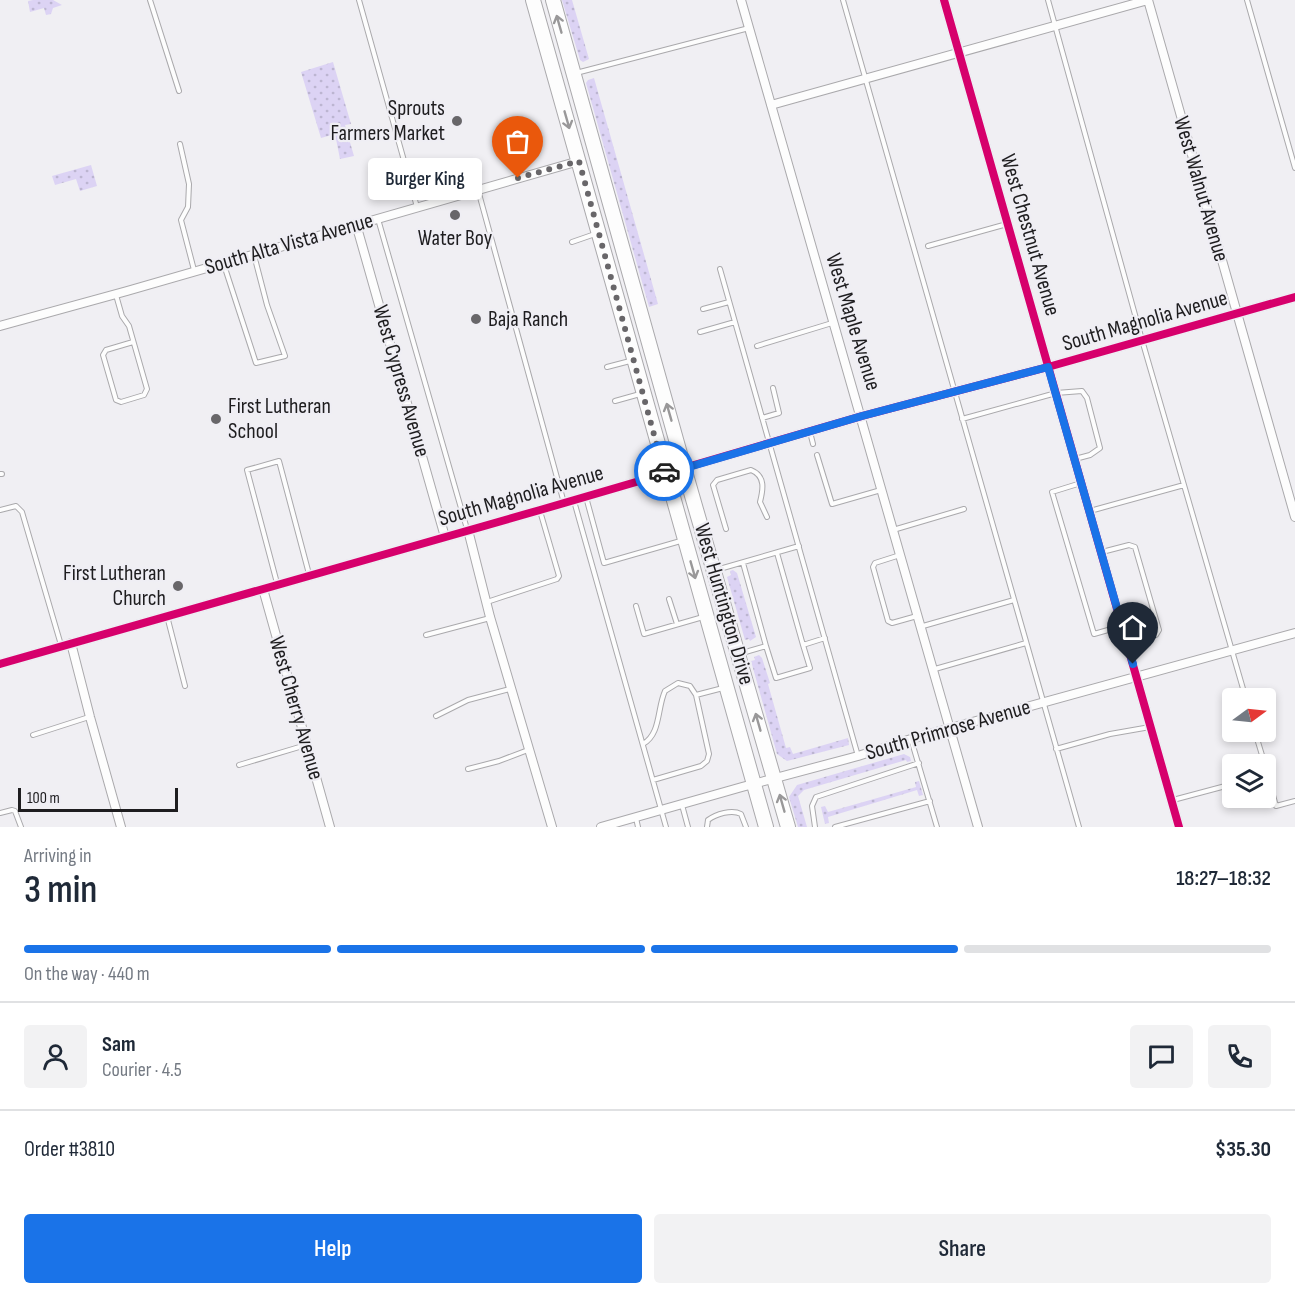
<!DOCTYPE html>
<meta charset="utf-8">
<style>
:root{--surface:#fff;--page:#f2f2f3;--text:#1f2937;--muted:#747a83;--line:#e0e1e3;--accent:#1a73e8}
body{margin:0;font-family:"Sofia Sans Condensed",sans-serif;background:var(--page);color:var(--text);height:100vh;display:flex;flex-direction:column;font-size:22px;white-space:nowrap}
*{box-sizing:border-box;margin:0}
p{font-size:20px;color:var(--muted)}
.icon{flex:none;width:33px;height:33px;fill:none;stroke:currentColor;stroke-width:2;stroke-linecap:round;stroke-linejoin:round}
.map{position:relative;height:827px;overflow:hidden}
.sheet{display:flex;flex-direction:column;background:var(--surface);flex:1}
.sheet>*{flex:none}
.needle{width:39px;rotate:75deg}
.controls{position:absolute;left:1222px;top:688px;display:grid;gap:12px}
.controls a{display:grid;place-items:center;width:54px;height:54px;border-radius:6px;background:var(--surface);box-shadow:0 3px 9px #0003;font-size:30px}
.scale{position:absolute;left:18px;bottom:15px;width:160px;box-sizing:border-box;padding-left:6px;border:3px solid #1e1d1f;border-top:0;font-size:16px;line-height:21px;white-space:nowrap;color:#1e1d1f;-webkit-text-stroke:4px #efeef4;paint-order:stroke}
.pin{position:absolute;display:grid;place-items:center;width:51px;height:51px;color:#fff;margin:-62px -26px;border-radius:50% 50% 50% 0;rotate:-45deg;box-shadow:0 0 6px #0007}
.pin .icon{rotate:45deg}
.courier{position:absolute;display:grid;place-items:center;width:60px;height:60px;margin:-30px;border:4px solid #1a73e8;border-radius:50%;background:#fff;color:#222;box-shadow:0 2px 8px #0007}
.bubble{position:absolute;height:42px;border-radius:6px;background:var(--surface);box-shadow:0 3px 9px #0003;font-size:20px;font-weight:600;line-height:42px;text-align:center}
.overview em{font-style:normal;font-weight:600}
.overview div{display:flex;flex-direction:column-reverse}
.overview{display:flex;align-items:center;justify-content:space-between;height:102px;padding:0 24px}
h1{font-size:39px;font-weight:600;line-height:45px}
.bar{display:grid;grid-template-columns:repeat(4,1fr);gap:9px 6px;align-content:center;height:72px;padding:0 24px}
.bar i{height:8px;border-radius:4px;background:var(--line)}
.bar .current{background:var(--accent)}
.bar p{grid-column:span 4}
.line{display:flex;align-items:center;gap:15px;padding:0 24px;border-top:2px solid var(--line)}
.line div{flex:1}
.round{display:grid;place-items:center;flex:none;width:63px;height:63px;border-radius:6px;background:var(--page)}
.cta{display:flex;gap:12px;margin-top:auto;padding:12px 24px}
.cta a{flex:1;height:69px;border-radius:6px;background:var(--accent);color:#fff;font-size:24px;font-weight:600;line-height:69px;text-align:center}
.cta a+a{background:var(--page);color:var(--text)}
.map>svg:first-child{display:block}
</style>
<div class="map">
<svg width="1295" height="827" viewBox="0 0 1295 827">
<defs>
<pattern id="grass-dots" width="8" height="8" patternUnits="userSpaceOnUse" patternTransform="scale(1.5)"><rect width="8" height="8" fill="#dcd3f4"/><path d="M2 2h.1M6 6h.1" fill="none" stroke="#bcb5d1" stroke-width="1.8" stroke-linecap="round"/></pattern>
</defs>
<rect width="100%" height="100%" fill="#f0eff3"/>
<path fill="url(#grass-dots)" d="M33,0H53L62,5L53,8L51,14L46,15L44,8L30,12L28,1Z
M562,0H572L589,59L583,62L580,60Z
M333,62L351,124L345,125L354,156L340,159L335,134L321,138L301,72Z
M594,78L658,304L649,307L586,83L588,80Z
M91,165L97,186L80,191L76,179L55,185L52,176Z
M733,570L737,573L756,637L750,641L749,639L745,640L727,577L731,575L730,571Z
M759,655L762,658L770,683L768,684L786,748L790,747L793,754L848,738L849,745L787,761L777,754L751,661L755,660L754,657Z
M904,754L910,757L911,761L907,762L906,760L804,790L798,796L807,827H798L789,797L797,785Z
M919,781L923,795L919,796L917,790L828,817L829,823L825,824L821,807L825,806L828,812L916,787L915,782Z"/>
<g fill="none" stroke-linecap="round" stroke-linejoin="round">
<defs>
<path id="lane" d="M150,0L179,91
M359,0L417,207
M843,0L1079,827
M1048,0L1142,340L1246,699
M1247,0L1295,168
M576,73L749,28
M180,144L189,184L188,207L181,220L194,270
M478,190L564,503
M378,219L467,529
M572,242L595,234
M928,246L1007,224
M224,265L256,363L285,356L267,305L254,255
M720,269L858,756
M116,295L122,316L129,326L147,389L144,395L121,402L116,400L103,355L106,350L133,342
M703,309L729,302
M700,332L735,322
M757,346L832,323
M607,367L630,361
M615,401L640,394
M762,418L779,413L773,388
M962,419L1056,393L1082,391L1087,398L1100,448L1090,455L1075,459
M810,432L813,444
M817,455L832,504L881,490
M0,474H2
M1081,483L1052,492L1094,634L1122,626
M586,497L604,563L684,540
M574,501L666,827
M0,510L16,506L22,512L61,645
M1090,511L1184,485
M726,529L713,485L717,480L751,470C766,476 763,490 760,502L767,517
M893,530L964,509
M1102,552L1129,545L1135,547L1159,630L1156,635L1127,644
M777,553L803,645
M900,555L875,563L873,567L888,621L892,623L917,616
M743,563L766,646
M716,570L799,546
M277,583L247,470L279,461L309,574
M669,599L677,624
M487,602L557,579L559,576L540,511
M636,606L644,634L703,617
M167,616L185,686
M923,626L1014,600
M426,635L490,618
M742,653L766,646L776,678L810,668L803,645L825,638
M935,669L1026,643
M696,695L723,688
M436,716L468,700L510,689
M1255,732L1265,765
M33,735L89,717
M911,739L937,827
M643,744C661,734 657,708 665,691L678,683L690,686L696,695L709,754L707,761L701,766L653,780
M1056,749L1110,734L1150,727
M239,765L306,745
M468,769L499,761L528,750
M1266,770L1276,806L1295,801
M1173,800L1233,784
M682,805L688,827
M0,813L12,810L15,811L21,827
M636,818L638,827
M707,827L708,820C716,814 732,809 741,814L746,827
M815,827L812,806L816,797L919,763
M835,827L930,801"/>
<path id="street" d="M741,0C820,276 901,551 978,827
M944,0L1179,827
M1148,0L1295,517
M771,105L1148,0
M356,224L445,537
M0,326L127,291L579,161
M468,530L490,617L552,827
M263,589L330,827
M71,643L90,717L121,827
M0,664L540,510L862,416L1048,367L1295,297
M601,827L742,787L858,756L911,739L1295,633"/>
<path id="primary" d="M533,0L766,827
M553,0L684,468L788,827"/>
</defs>
<use href="#lane" stroke="#aaa9ac" stroke-width="6"/>
<use href="#street" stroke="#aaa9ac" stroke-width="10"/>
<use href="#primary" stroke="#aaa9ac" stroke-width="16"/>
<use href="#lane" stroke="#fdfdfd" stroke-width="4"/>
<use href="#street" stroke="#fdfdfd" stroke-width="8"/>
<use href="#primary" stroke="#fdfdfd" stroke-width="14"/>
<defs>
<path id="cycleway" d="M944,0L1179,827
M0,664L540,510L862,416L1048,367L1295,297"/>
</defs>
<use href="#cycleway" stroke="#efeef4" stroke-width="11"/>
<use href="#cycleway" stroke="#d6006c" stroke-width="8"/>
</g>
<defs><path id="oneway-shaft" d="M-6 0H5M1.5-3L5.5 0L1.5 3" fill="none" stroke-width="1.6" stroke-linecap="round" stroke-linejoin="round" transform="scale(1.5)"/></defs>
<g stroke="#999899">
<use href="#oneway-shaft" transform="translate(559 24) rotate(-106)"/>
<use href="#oneway-shaft" transform="translate(567 120) rotate(74)"/>
<use href="#oneway-shaft" transform="translate(669 412) rotate(-106)"/>
<use href="#oneway-shaft" transform="translate(693 570) rotate(74)"/>
<use href="#oneway-shaft" transform="translate(758 722) rotate(-106)"/>
<use href="#oneway-shaft" transform="translate(782 803) rotate(-106)"/>
</g>
<g fill="none" stroke-linecap="round" stroke-linejoin="round">
<path stroke="#686669" stroke-width="6" stroke-dasharray="0 10.8" d="M518,178L579,161L664,471"/>
<path stroke="#1a73e8" stroke-width="8" d="M664,471L665,474L862,416L1048,367L1133,664"/>
</g>
<g fill="#686669" stroke="#efeef4" stroke-width="2">
<circle cx="457" cy="121" r="6"/>
<circle cx="455" cy="215" r="6"/>
<circle cx="476" cy="319" r="6"/>
<circle cx="216" cy="419" r="6"/>
<circle cx="178" cy="586" r="6"/>
</g>
<g text-anchor="middle" dominant-baseline="central" stroke-width="4.5" stroke-linejoin="round" paint-order="stroke">
<g font-size="22" fill="#1e1d1f" stroke="#efeef4" text-anchor="end">
<text x="445" y="108">Sprouts<tspan x="445" dy="25">Farmers Market</tspan></text>
<text x="455" y="238" text-anchor="middle">Water Boy</text>
<text x="488" y="319" text-anchor="start">Baja Ranch</text>
<text x="228" y="406" text-anchor="start">First Lutheran<tspan x="228" dy="25">School</tspan></text>
<text x="166" y="573">First Lutheran<tspan x="166" dy="25">Church</tspan></text>
</g>
<g font-size="22" fill="#1e1d1f" stroke="#efeef4">
<text transform="translate(1201 189) rotate(74)">West Walnut Avenue</text>
<text transform="translate(1030 235) rotate(74)">West Chestnut Avenue</text>
<text transform="translate(289 244) rotate(-16)">South Alta Vista Avenue</text>
<text transform="translate(1145 321) rotate(-16)">South Magnolia Avenue</text>
<text transform="translate(853 322) rotate(73)">West Maple Avenue</text>
<text transform="translate(401 381) rotate(74)">West Cypress Avenue</text>
<text transform="translate(521 496) rotate(-16)">South Magnolia Avenue</text>
<text transform="translate(724 604) rotate(74)">West Huntington Drive</text>
<text transform="translate(296 708) rotate(74)">West Cherry Avenue</text>
<text transform="translate(948 730) rotate(-16)">South Primrose Avenue</text>
</g>
</g>
</svg>
<div class="controls">
<a><svg class="needle" viewBox="-14 -14 28 28"><path d="M0-13l5 13h-10z" fill="#e53935"/><path d="M0 13l5-13h-10z" fill="#747a83"/></svg></a>
<a><svg class="icon" aria-label="layers" viewBox="0 0 24 24"><path d="M12 4l9 5-9 5-9-5zM3 14l9 5 9-5"/></svg></a>
</div>
<div class="scale">100 m</div>
<div class="pin" style="left:518px;top:178px;background:#ea580c"><svg class="icon" aria-label="bag" viewBox="0 0 24 24"><path d="M5 8h14l-1 12H6zM9 8a3 3 0 0 1 6 0"/></svg></div>
<div class="pin" style="left:1133px;top:664px;background:#1f2937"><svg class="icon" aria-label="home" viewBox="0 0 24 24"><path d="M3 11l9-7 9 7M6 9v11h12V9"/></svg></div>
<div class="courier" style="left:664px;top:471px"><svg class="icon" aria-label="car" viewBox="0 0 24 24"><path d="M5 17H2v-5l4-1 3-4h7l3 4 3 1v5h-3M9 17h6M6 11h13"/><circle cx="7" cy="17" r="2"/><circle cx="17" cy="17" r="2"/></svg></div>
<div class="bubble" style="left:368px;top:158px;width:114px">Burger King</div>
</div>
<section class="sheet">
<div class="overview"><div><h1>3 min</h1><p>Arriving in</p></div><em>18:27–18:32</em></div>
<div class="bar"><i class="current"></i><i class="current"></i><i class="current"></i><i></i><p>On the way · 440 m</p></div>
<div class="line" style="height:108px"><a class="round"><svg class="icon" aria-label="person" viewBox="0 0 24 24"><circle cx="12" cy="8" r="4"/><path d="M4 21q1-7 8-7t8 7"/></svg></a><div><b>Sam</b><p>Courier · 4.5</p></div><a class="round"><svg class="icon" aria-label="chat" viewBox="0 0 24 24"><path d="M4 5h16v11H9l-5 4z"/></svg></a><a class="round"><svg class="icon" aria-label="phone" viewBox="0 0 24 24"><path d="M5 4h4l2 5-3 2q2 4 5 5l2-3 5 2v4C11 20 4 13 5 4z"/></svg></a></div>
<div class="line" style="height:78px"><div>Order #3810</div><b>$35.30</b></div>
<div class="cta"><a>Help</a><a>Share</a></div>
</section>
